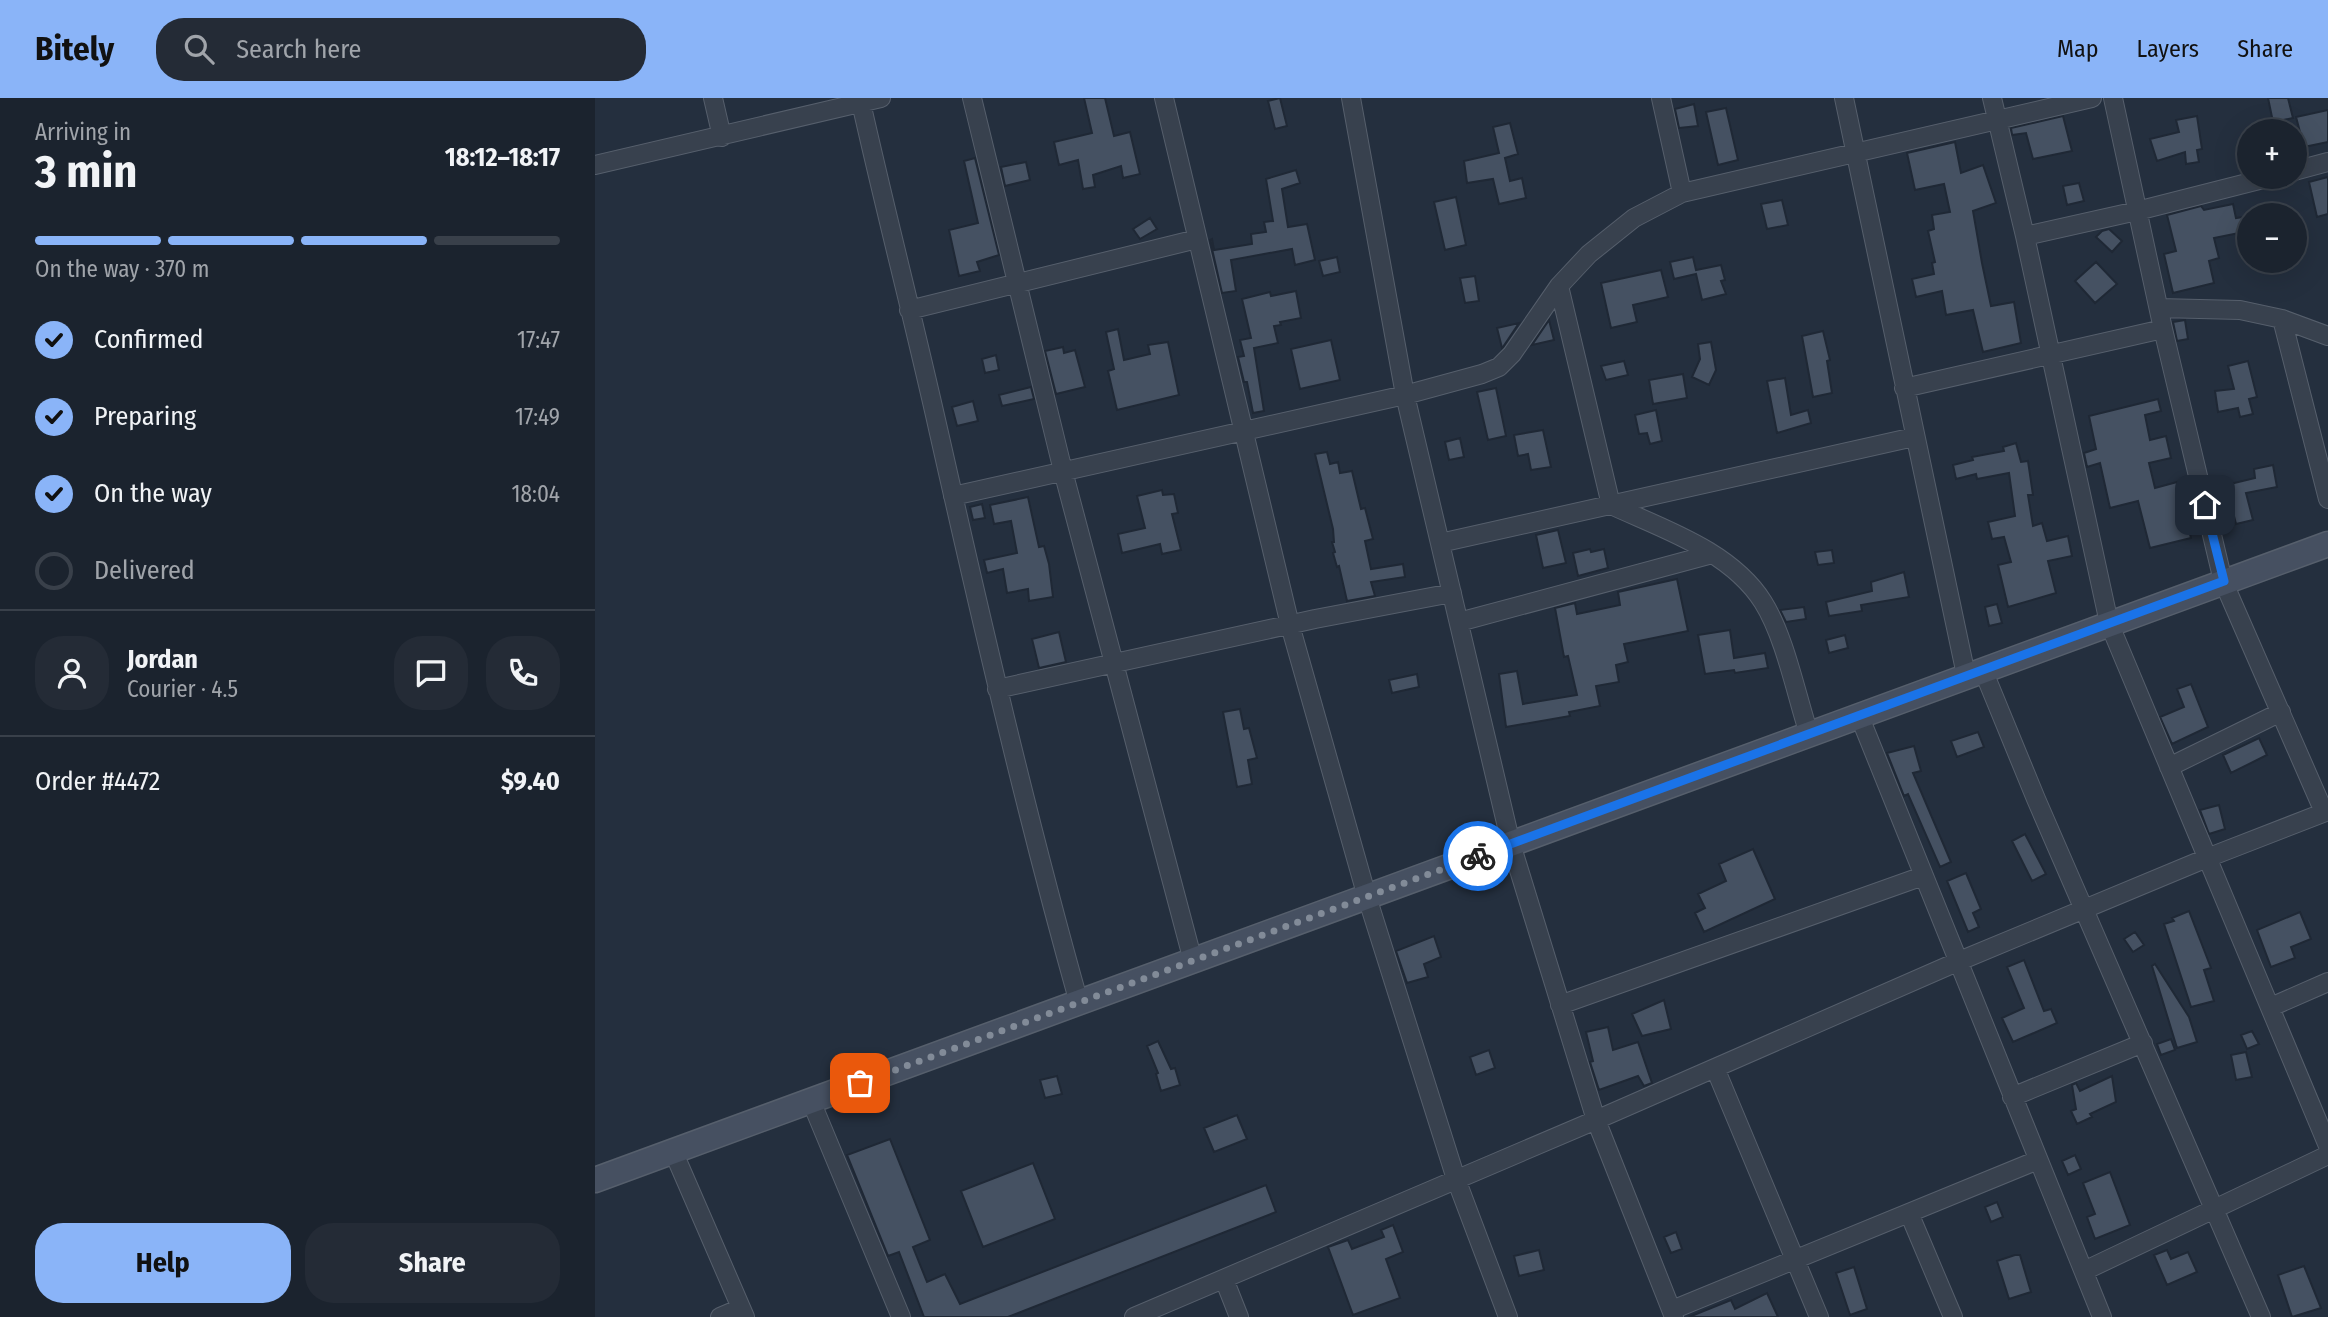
<!DOCTYPE html>
<meta charset="utf-8">
<style>
:root{--surface:#1b232e;--page:#242b36;--text:#f1f3f6;--muted:#a0a4aa;--line:#39404a;--accent:#8ab4f8}
body{margin:0;font-family:"Fira Sans Condensed",sans-serif;background:var(--page);color:var(--text);height:100vh;display:flex;flex-direction:column;font-size:26px;white-space:nowrap}
*{box-sizing:border-box;margin:0}
p{font-size:23px;color:var(--muted)}
.icon{flex:none;width:38px;height:38px;fill:none;stroke:currentColor;stroke-width:2;stroke-linecap:round;stroke-linejoin:round}
.map{position:relative;flex:1;overflow:hidden}
.drawer{display:flex;flex-direction:column;background:var(--surface);width:595px}
.drawer>*{flex:none}
.fabs{position:absolute;left:1642px;top:21px;display:grid;gap:14px}
.fabs a{display:grid;place-items:center;width:70px;height:70px;border-radius:50%;background:var(--surface);box-shadow:0 7px 28px #0002,0 0 0 2px var(--line);font-size:35px}
.pin{position:absolute;display:grid;place-items:center;width:60px;height:60px;color:#fff;margin:-30px;border-radius:14px;box-shadow:0 4px 10px #0006}
.courier{position:absolute;display:grid;place-items:center;width:70px;height:70px;margin:-35px;border:5px solid #1a73e8;border-radius:50%;background:#fff;color:#222;box-shadow:0 2px 9px #0007}
.head em{font-style:normal;font-weight:700}
.head div{display:flex;flex-direction:column-reverse}
.head{display:flex;align-items:center;justify-content:space-between;height:119px;padding:0 35px}
h1{font-size:46px;font-weight:700;line-height:52px}
.bar{display:grid;grid-template-columns:repeat(4,1fr);gap:10px 7px;align-content:center;height:84px;padding:0 35px}
.bar i{height:9px;border-radius:5px;background:var(--line)}
.bar .active{background:var(--accent)}
.bar p{grid-column:span 4}
.line{display:flex;align-items:center;gap:18px;padding:0 35px;border-top:2px solid var(--line)}
.line div{flex:1}
.round{display:grid;place-items:center;flex:none;width:74px;height:74px;border-radius:28px;background:var(--page)}
ol{padding:0 35px;list-style:none}
li{display:flex;align-items:center;gap:21px;height:77px}
li p{margin-inline-start:auto}
li .icon{padding:7px;border-radius:50%;background:var(--accent);color:#111;stroke-width:4}
li:last-child{color:var(--muted)}
li i{width:38px;height:38px;border:4px solid var(--line);border-radius:50%}
.button{display:flex;gap:14px;margin-top:auto;padding:14px 35px}
.button a{flex:1;height:80px;border-radius:28px;background:var(--accent);color:#111;font-size:28px;font-weight:700;line-height:80px;text-align:center}
.button a+a{background:var(--page);color:var(--text)}
header{display:flex;align-items:center;gap:42px;box-sizing:border-box;height:98px;padding:0 35px;background:var(--accent);color:#111}
header strong{font-size:33px}
nav{display:flex;gap:38px;margin-inline-start:auto;font-size:24px}
.search{width:490px;height:63px;background:var(--page);display:flex;align-items:center;gap:18px;box-sizing:border-box;padding:0 24px;border-radius:28px;color:var(--muted);font-size:26px}
main{display:flex;flex:1;min-height:0}
.map>svg:first-child{display:block}
</style>
<header>
<strong>Bitely</strong>
<div class="search"><svg class="icon" aria-label="search" viewBox="0 0 24 24"><circle cx="10" cy="10" r="6"/><path d="M15 15l6 6"/></svg>Search here</div>
<nav><a>Map</a><a>Layers</a><a>Share</a></nav>
</header>
<main>
<section class="drawer">
<div class="head"><div><h1>3 min</h1><p>Arriving in</p></div><em>18:12–18:17</em></div>
<div class="bar"><i class="active"></i><i class="active"></i><i class="active"></i><i></i><p>On the way · 370 m</p></div>
<ol>
<li><svg class="icon" aria-label="check" viewBox="0 0 24 24"><path d="M5 12l5 5 9-10"/></svg>Confirmed<p>17:47</p></li>
<li><svg class="icon" aria-label="check" viewBox="0 0 24 24"><path d="M5 12l5 5 9-10"/></svg>Preparing<p>17:49</p></li>
<li><svg class="icon" aria-label="check" viewBox="0 0 24 24"><path d="M5 12l5 5 9-10"/></svg>On the way<p>18:04</p></li>
<li><i></i>Delivered</li>
</ol>
<div class="line" style="height:126px"><a class="round"><svg class="icon" aria-label="person" viewBox="0 0 24 24"><circle cx="12" cy="8" r="4"/><path d="M4 21q1-7 8-7t8 7"/></svg></a><div><b>Jordan</b><p>Courier · 4.5</p></div><a class="round"><svg class="icon" aria-label="chat" viewBox="0 0 24 24"><path d="M4 5h16v11H9l-5 4z"/></svg></a><a class="round"><svg class="icon" aria-label="phone" viewBox="0 0 24 24"><path d="M5 4h4l2 5-3 2q2 4 5 5l2-3 5 2v4C11 20 4 13 5 4z"/></svg></a></div>
<div class="line" style="height:91px"><div>Order #4472</div><b>$9.40</b></div>
<div class="button"><a>Help</a><a>Share</a></div>
</section>
<div class="map">
<svg width="1733" height="1219" viewBox="0 0 1733 1219">
<rect width="100%" height="100%" fill="#242f3e"/>
<path fill="#455162" stroke="#1f2835" stroke-width="2" d="M489,0H510L519,38L535,34L545,76L528,80L526,68L498,77L500,89L488,91L483,62L464,67L459,44L497,35Z
M685,0L692,28L680,31L673,3Z
M1673,0H1693L1698,20L1678,24Z
M1099,6L1103,28L1084,30L1080,11Z
M1131,10L1143,62L1123,67L1111,14Z
M1733,12V44L1709,49L1701,19Z
M1468,18L1477,53L1438,61L1431,35L1417,37L1416,30Z
M1602,18L1607,51L1602,52L1604,64L1591,66L1590,54L1562,63L1555,41L1584,34L1581,22Z
M915,25L923,56L910,60L915,83L927,80L931,100L904,106L898,81L872,85L869,63L904,55L898,29Z
M1360,44L1366,75L1388,67L1401,105L1378,113L1387,165L1396,208L1419,204L1426,245L1388,254L1378,212L1351,217L1347,193L1321,199L1317,181L1339,176L1337,165L1340,164L1333,133L1339,131L1337,117L1355,114L1349,86L1320,92L1312,55Z
M380,60L404,157L382,164L385,173L364,178L354,132L383,125L369,63Z
M431,64L435,82L410,88L406,69Z
M701,72L705,85L687,91L693,129L712,126L720,162L700,167L697,151L636,162L641,193L627,195L615,142L617,141L619,152L657,146L656,136L671,134L669,124L678,123L671,81Z
M1733,79V116L1722,119L1714,84Z
M1484,85L1489,103L1472,107L1468,88Z
M861,99L871,147L850,152L839,104Z
M1187,102L1193,127L1172,131L1166,106Z
M1638,106L1641,120L1654,118V133L1619,140L1624,160L1614,163L1619,185L1578,195L1569,156L1581,153L1572,117L1606,108L1609,112Z
M555,120L562,131L545,141L538,131Z
M1514,131L1527,143L1517,154L1501,139L1507,133Z
M742,159L745,174L728,178L724,163Z
M1098,159L1101,172L1126,167L1130,182L1126,183L1131,196L1107,202L1101,176L1079,181L1075,164Z
M1501,164L1522,186L1500,205L1480,183Z
M1066,172L1073,199L1038,207L1042,224L1016,230L1006,185Z
M880,178L884,203L870,205L865,180Z
M701,193L706,220L685,224L686,227L679,228L683,245L659,250L669,313L658,315L652,284H649L643,259L649,258L645,242L656,240L647,201L675,194L676,198Z
M954,222L959,242L937,247Z
M1590,222L1593,241L1582,243L1578,224Z
M924,225L908,249L907,250L902,230Z
M523,231L529,262L555,256L553,247L573,244L584,297L522,312L513,273L519,271L511,234Z
M1228,233L1235,262L1232,263L1237,295L1218,299L1207,238Z
M736,242L745,282L705,291L696,251Z
M1116,244L1121,272L1114,287L1097,279L1105,261L1103,246Z
M468,249L469,255L480,252L490,289L461,296L450,253Z
M401,257L404,272L390,275L387,261Z
M1029,263L1033,277L1011,282L1006,268Z
M1653,263L1662,299L1654,301L1658,316L1645,319L1643,310L1623,314L1620,293L1639,291L1633,268Z
M1088,276L1092,300L1058,306L1054,282Z
M1190,280L1196,317L1213,312L1216,325L1182,335L1172,283Z
M436,289L439,301L407,308L404,297Z
M901,290L911,338L893,342L882,294Z
M1563,301L1566,313L1550,317L1555,342L1571,338L1576,360L1554,365L1560,390L1582,384L1596,440L1555,450L1543,403L1515,410L1505,365L1492,369L1489,355L1501,351L1494,318Z
M378,303L383,323L362,328L357,309Z
M1061,312L1067,343L1055,346L1052,335L1044,336L1040,317Z
M948,332L956,369L936,372L933,356L923,358L919,337Z
M865,340L869,359L854,362L850,344Z
M1421,345L1426,364L1433,363L1438,397H1433L1438,428L1447,425L1452,443L1473,438L1477,458L1453,463L1461,495L1413,509L1403,467L1416,464L1409,439L1397,441L1393,424L1420,418L1414,375L1382,381L1381,376L1361,381L1358,367L1378,362L1377,359L1409,353L1408,349Z
M732,354L735,366L743,364L745,375L757,373L766,411L770,410L778,441L770,443L776,471L808,466L810,479L776,484L780,498L752,503L744,468L742,469L738,455L740,454L737,444H739L738,431L720,356Z
M1678,367L1682,389L1651,395L1658,422L1641,426L1631,387L1660,380L1659,371Z
M567,392L568,397L579,396L583,415L577,416L586,452L567,456L565,446L527,455L523,436L550,430L542,398Z
M433,399L444,449L449,448L454,466L458,499L434,503L433,491L412,495L408,471L392,475L389,462L422,455L416,423L399,426L395,407Z
M387,406L390,420L378,422L375,409Z
M963,432L971,465L948,470L941,437Z
M995,451L996,454L1009,451L1013,470L983,478L978,455Z
M1237,452L1239,465L1223,467L1220,454Z
M1309,474L1314,499L1266,507L1267,513L1234,518L1231,504L1277,493L1276,484Z
M1082,481L1093,533L1029,546L1033,564L1021,567L1024,584L1001,588L1005,608L974,614L975,618L911,629L904,576L922,573L928,606L982,597L973,558L969,559L960,510L980,505L982,516L1025,507L1023,494Z
M1402,506L1407,525L1394,528L1390,509Z
M1209,509L1211,521L1191,524L1185,512Z
M1135,532L1139,560L1170,555L1173,570L1140,575L1139,572L1110,576L1103,537Z
M464,534L471,564L444,570L437,541Z
M1250,537L1253,550L1234,555L1231,542Z
M822,576L824,589L797,595L794,582Z
M1596,586L1613,629L1577,646L1565,619L1589,609L1582,591Z
M645,611L649,631L654,630L662,660L653,662L657,686L642,689L628,614Z
M1383,634L1389,649L1362,659L1356,643Z
M1664,640L1672,657L1636,675L1628,657Z
M1319,648L1326,673L1318,675L1356,764L1345,769L1313,696L1309,698L1292,655Z
M1624,707L1630,731L1614,736L1605,712Z
M1430,736L1451,776L1437,783L1417,743Z
M1158,751L1180,801L1109,834L1100,815L1110,810L1103,796L1131,783L1124,766Z
M1371,775L1386,811L1378,815L1384,829L1373,834L1352,783Z
M1594,813L1616,870L1609,872L1619,903L1596,909L1569,826L1579,823L1577,820Z
M1705,814L1716,841L1696,849L1700,860L1676,869L1662,832Z
M1540,834L1549,847L1538,854L1529,841Z
M839,838L846,859L829,866L833,879L812,885L801,853Z
M1429,862L1449,913L1456,911L1462,925L1418,944L1407,920L1429,910L1412,869Z
M1560,866L1594,919L1602,944L1582,950L1557,868Z
M1069,902L1076,931L1047,938L1037,916Z
M1013,929L1018,952L1043,944L1057,985L1049,988L1043,978L1004,992L995,964L998,963L991,934Z
M1657,933L1664,946L1652,951L1646,937Z
M1576,941L1580,952L1566,957L1562,946Z
M563,943L576,971L580,970L585,987L566,993L561,976L563,975L552,948Z
M894,952L900,970L881,977L875,959Z
M1651,954L1657,979L1641,982L1636,957Z
M462,978L467,996L450,1000L445,982Z
M1517,978L1521,1004L1495,1016L1497,1019L1482,1026L1476,1013L1481,1011L1477,987L1481,985L1485,993Z
M642,1017L652,1041L619,1054L609,1030Z
M295,1041L335,1142L318,1149L332,1184L350,1176L365,1206L671,1087L681,1114L413,1219H329L304,1154L293,1158L252,1057Z
M1480,1057L1486,1071L1473,1077L1467,1063Z
M438,1065L460,1121L388,1149L366,1093Z
M1515,1074L1535,1127L1500,1141L1492,1119L1500,1116L1488,1085Z
M1402,1104L1408,1119L1396,1124L1390,1109Z
M798,1127L808,1154L791,1161L805,1200L758,1217L733,1149L753,1142L757,1151L789,1139L786,1132Z
M1081,1134L1087,1151L1076,1155L1069,1139Z
M944,1152L949,1172L924,1178L919,1158Z
M1572,1152L1576,1161L1593,1154L1602,1174L1572,1187L1559,1157Z
M1420,1157H1425L1436,1194L1414,1201L1402,1163Z
M1709,1168L1726,1210L1697,1219L1683,1177Z
M1259,1169L1272,1211L1255,1217L1241,1175Z
M1172,1195L1183,1219H1094L1136,1202L1140,1211Z"/>
<g fill="none" stroke-linecap="round" stroke-linejoin="round">
<defs>
<path id="minor" d="M118,0L127,39
M265,0C290,112 319,223 344,335C387,526 431,716 484,905
M377,0L468,373L598,863
M569,0L695,527L772,799L861,1081L913,1219
M756,0L810,297L916,746L1001,1022L1079,1219
M1066,0L1087,95
M1249,0L1371,577
M1397,0L1430,138L1514,525L1733,1048
M1518,0L1568,231L1628,483L1729,714
M0,67L286,0
M1699,73L1733,64
M1430,138L1542,113L1676,79
M964,188L1016,407C1068,431 1136,453 1168,504C1190,539 1201,596 1214,636
M1564,210L1645,212L1687,221L1733,238
M314,212L602,141
M1687,221L1733,401
M1309,290L1568,231
M358,398L810,297L887,276L904,269L917,256L964,188L994,156L1039,120L1087,95L1497,0
M845,445L1319,339
M864,524L1117,456
M1388,572L1441,701L1666,1219
M402,591L720,521L857,495
M1264,617L1507,1219
M1574,669L1686,614
M965,907L1328,778
M1676,909L1733,884
M1120,970L1224,1219
M1417,999L1548,945
M216,1003L306,1219
M78,1053L150,1219
M1314,1115L1358,1219
M1489,1173L1733,1057
M629,1181L644,1219
M1077,1212L1443,1062
M125,1219L146,1210
M539,1219L1001,1022L1362,864L1612,760L1733,713"/>
<path id="secondary" d="M0,1082L1733,446"/>
</defs>
<use href="#minor" stroke="#565f6c" stroke-width="20"/>
<use href="#secondary" stroke="#565f6c" stroke-width="27"/>
<use href="#minor" stroke="#38414e" stroke-width="18"/>
<use href="#secondary" stroke="#465061" stroke-width="24"/>
</g>
<g fill="none" stroke-linecap="round" stroke-linejoin="round">
<path stroke="#828b98" stroke-width="7" stroke-dasharray="0 12.6" d="M265,985L883,758"/>
<path stroke="#1a73e8" stroke-width="9" d="M883,758L1629,483L1610,407"/>
</g>
</svg>
<div class="fabs">
<a>+</a>
<a>−</a>
</div>
<div class="pin" style="left:265px;top:985px;background:#ea580c"><svg class="icon" aria-label="bag" viewBox="0 0 24 24"><path d="M5 8h14l-1 12H6zM9 8a3 3 0 0 1 6 0"/></svg></div>
<div class="pin" style="left:1610px;top:407px;background:#1f2937"><svg class="icon" aria-label="home" viewBox="0 0 24 24"><path d="M3 11l9-7 9 7M6 9v11h12V9"/></svg></div>
<div class="courier" style="left:883px;top:758px"><svg class="icon" aria-label="bike" viewBox="0 0 24 24"><circle cx="6" cy="16" r="4"/><circle cx="18" cy="16" r="4"/><path d="M6 16l4-8h5l3 8M10 8l3 8H6M13 5h3"/></svg></div>
</div>
</main>
